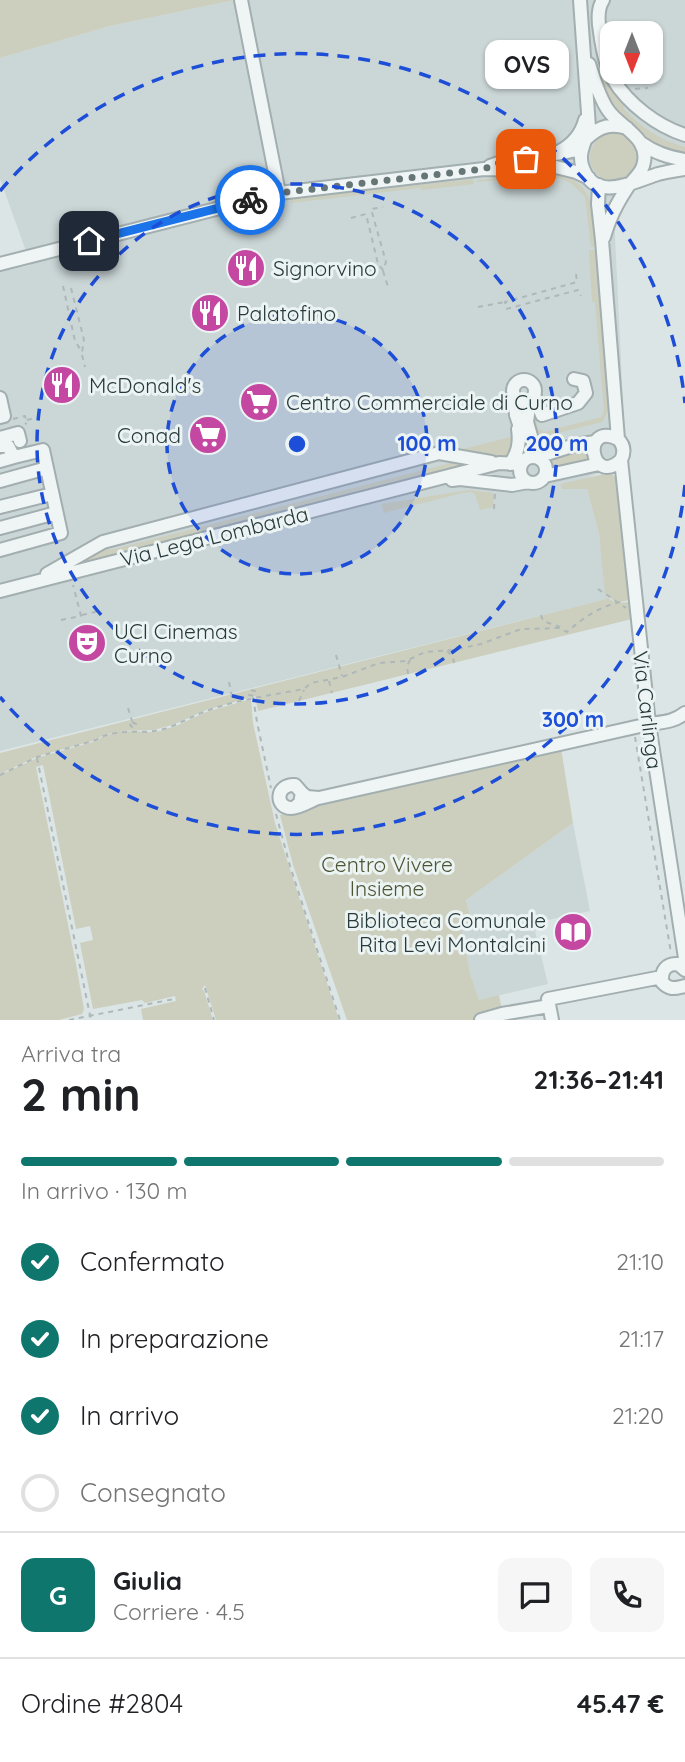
<!DOCTYPE html>
<html lang="it">
<meta charset="utf-8">
<style>
:root{--surface:#fff;--page:#f6f6f6;--text:#202124;--muted:#757577;--line:#e0e0e0;--accent:#0f766e}
body{margin:0;font-family:Quicksand,sans-serif;background:var(--page);color:var(--text);height:100vh;display:flex;flex-direction:column;font-size:26px;white-space:nowrap}
*{box-sizing:border-box;margin:0}
p{font-size:23px;color:var(--muted)}
.icon{flex:none;width:38px;height:38px;fill:none;stroke:currentColor;stroke-width:2;stroke-linecap:round;stroke-linejoin:round}
.map{position:relative;height:1020px;overflow:hidden}
.sheet{display:flex;flex-direction:column;background:var(--surface);flex:1}
.sheet>*{flex:none}
.needle{width:46px;rotate:180deg}
.controls{position:absolute;left:600px;top:21px;display:grid;gap:14px}
.controls a{display:grid;place-items:center;width:63px;height:63px;border-radius:14px;background:var(--surface);box-shadow:0 2px 5px #0004;font-size:35px}
.pin{position:absolute;display:grid;place-items:center;width:60px;height:60px;color:#fff;margin:-30px;border-radius:14px;box-shadow:0 4px 10px #0006}
.courier{position:absolute;display:grid;place-items:center;width:70px;height:70px;margin:-35px;border:5px solid #1a73e8;border-radius:50%;background:#fff;color:#222;box-shadow:0 2px 9px #0007}
.bubble{position:absolute;height:49px;border-radius:14px;background:var(--surface);box-shadow:0 2px 5px #0004;font-size:23px;font-weight:800;line-height:49px;text-align:center}
.headline em{font-style:normal;font-weight:800}
.headline div{display:flex;flex-direction:column-reverse}
.headline{display:flex;align-items:center;justify-content:space-between;height:119px;padding:0 21px}
h1{font-size:46px;font-weight:800;line-height:52px}
.bar{display:grid;grid-template-columns:repeat(4,1fr);gap:10px 7px;align-content:center;height:84px;padding:0 21px}
.bar i{height:9px;border-radius:5px;background:var(--line)}
.bar .on{background:var(--accent)}
.bar p{grid-column:span 4}
.line{display:flex;align-items:center;gap:18px;padding:0 21px;border-top:2px solid var(--line)}
.line div{flex:1}
.round{display:grid;place-items:center;flex:none;width:74px;height:74px;border-radius:14px;background:var(--page)}
ol{padding:0 21px;list-style:none}
li{display:flex;align-items:center;gap:21px;height:77px}
li p{margin-inline-start:auto}
li .icon{padding:7px;border-radius:50%;background:var(--accent);color:#fff;stroke-width:4}
li:last-child{color:var(--muted)}
li i{width:38px;height:38px;border:4px solid var(--line);border-radius:50%}
.map>svg:first-child{display:block}
</style>
<div class="map">
<svg width="685" height="1020" viewBox="0 0 685 1020">
<rect width="100%" height="100%" fill="#dce5e5"/>
<path fill="#cbd6d7" fill-rule="evenodd" d="M235,0H685V154L656,147L614,216L626,464L615,467L584,479L560,484L562,489H587L599,534L607,599L0,751V272L31,265L0,179V58L110,26ZM612,33H651V72H612Z
M573,823L590,911L548,920L535,931L548,984L479,1000L470,973L460,927L472,923L466,900Z"/>
<path fill="#cccfbe" d="M0,0H235L110,26L0,58Z
M594,21L628,102L623,108C641,127 659,140 685,147V154C673,152 658,150 649,141C644,136 640,129 634,125C627,121 620,119 616,113C602,93 595,46 594,21Z
M590 157a24 24 0 1 1 48 0a24 24 0 1 1-48 0Z
M549,173C596,179 593,210 597,247H591L585,197L572,184L562,179L549,176L477,182V180Z
M473,179L474,184L422,190L420,188L291,203L290,199Z
M589,250H595L608,411L602,422L542,437L535,434L532,411L536,409V421L538,428L544,432L601,417L604,411L595,302H592Z
M514,436L512,456L498,459L463,449Z
M593,447L596,460L555,471L547,459Z
M450,458L479,463L111,556L66,568L108,545L110,550L451,463Z
M604,474L613,475L616,478L629,600L617,603L629,602L632,619L258,711L255,696L206,710L175,724L154,730L119,731L155,732L163,730L176,726L206,712L251,699L253,723L275,823L339,1020H216L205,985L202,989L204,991L213,1020H143L141,1009L176,1001L175,996L145,1003L142,1000L93,1009L80,943L93,940L90,926L76,929L43,765L36,767L76,964L84,1009L82,1014L59,1020H0V775L37,758L96,741L102,737L119,731L102,736L96,740L38,756L0,774V753L606,599V597L617,603L605,594L599,534L587,489H562L560,484Z
M469,490L494,493L493,507L480,510L475,494L471,492L462,493L384,513L381,504Z
M561,748L573,823L466,900L472,923L461,927L470,973L479,1000L499,995L504,1020H347L293,865L280,815Z"/>
<g fill="none" stroke-linecap="round" stroke-linejoin="round">
<defs>
<path id="minor" d="M241,0L279,193
M580,0L589,127C587,140 578,151 582,165C593,204 633,182 658,174C667,172 676,170 685,169
M603,0C597,9 598,21 600,32C602,47 605,65 613,79C628,104 657,126 685,135
M589,64C594,79 599,97 608,110C620,128 652,138 643,166C640,175 632,180 627,188C616,205 610,217 604,237
M587,138C600,126 611,123 627,128
M641,143C655,153 668,157 685,160
M560,151C573,144 581,135 585,120
M490,166C519,154 553,159 582,148
M599,185L598,204L602,240L618,439C624,445 625,452 621,460L649,724L685,958
M0,264L279,193L484,169L515,170L552,166L576,172L589,178
M513 391a11 11 0 1 1 22 0a11 11 0 1 1-22 0Z
M534,395L542,415L578,403L586,393L583,381L574,379
M514,396L516,415L523,436
M0,398L4,416L0,417
M530,400L527,422L537,457L575,445L595,442
M0,438L18,433L20,441
M618,439C580,421 591,488 621,460
M0,446H8L14,457L43,450L61,533L0,550
M520 470a13 13 0 1 1 26 0a13 13 0 1 1-26 0Z
M0,461L14,457
M510,464C518,453 520,443 518,429
M545,476L599,464
M452,480L460,479L512,485L528,482
M0,481L47,468
M0,507L52,494
M0,528L56,513
M47,574L103,542L439,453L491,462
M0,591L499,463L521,464
M302,793L307,797L319,798L649,724C663,722 674,722 685,713
M295,807L300,803L302,793L295,785C275,784 275,808 291,808C300,808 310,801 318,798
M685,970L678,964C666,963 661,971 662,982C670,991 676,988 685,986
M481,1020L502,1014L549,1006
M552,1020L548,999L662,977"/>
</defs>
<use href="#minor" stroke="#a2aeaf" stroke-width="16"/>
<path stroke="#afb8b9" stroke-width="2" stroke-dasharray="5 5" stroke-linecap="butt" d="M635,89L648,88
M351,218L366,214L378,264L383,270L386,262L371,209L383,207
M383,271L389,290
M576,274L577,282L505,302L506,309L578,290L581,296
M63,286L75,341L82,352L84,340L70,284
M478,307L505,302
M82,355L85,367
M13,419L25,416L27,423L25,424
M27,420L35,418
M494,509L495,493
M598,589L626,608
M82,615L99,611
M541,615L543,621L560,627
M61,620L81,616L73,585
M447,651L453,657L454,663
M336,655L342,676
M408,674L407,666L410,660
M329,681L332,693
M229,682L233,702
M251,690L255,691L254,696L249,695Z
M253,697L257,722L271,788
M299,701L304,690
M128,708L132,721
M132,722L136,724L133,728L130,725Z
M635,737L671,953
M37,758L91,1020
M0,775L37,757L96,740C119,726 140,736 164,729C180,724 194,715 209,710C240,699 272,695 304,689L311,683L342,677L379,663L406,661L425,652L453,650L481,644L521,629L559,628L567,632C585,616 601,606 624,601
M276,814L290,866L340,1020
M205,988L214,1020
M69,1020L174,999"/>
<use href="#minor" stroke="#eff4f4" stroke-width="12"/>
</g>
<g fill="none" stroke-linecap="round" stroke-linejoin="round">
<path stroke="#667576" stroke-width="7" stroke-dasharray="0 12.6" d="M250,200L279,193L484,169L501,162L526,159"/>
<path stroke="#1a73e8" stroke-width="9" d="M89,241L250,200"/>
</g>
<circle cx="297" cy="444" r="130" fill="#1d4ed8" fill-opacity=".12"/>
<g fill="none" stroke="#1d4ed8" stroke-width="3.5" stroke-dasharray="12 9">
<circle cx="297" cy="444" r="130"/>
<circle cx="297" cy="444" r="260"/>
<path d="M685 485A390 390 0 0 1 0 697M0 191A390 390 0 0 1 685 403"/>
</g>
<defs>
<symbol id="restaurant-disc" viewBox="-11 -11 22 22"><circle r="9.5" fill="#c448a2" stroke="#ebf3f3"/><path d="M-5-6h1v4h1v-4h1v4h1v-4h1v5L-1.5 .5V6h-2V.5L-5-1ZM5-6V6H3V1.5H1.5Q1.5-4 5-6Z" fill="#fff"/></symbol>
<symbol id="supermarket-disc" viewBox="-11 -11 22 22"><circle r="9.5" fill="#c448a2" stroke="#ebf3f3"/><path d="M-6-5.5h2.5l.6 2H6L4.5 2H-2.5L-4.4-4H-6ZM-1.5 3.2a1.3 1.3 0 1 0 .1 0ZM3 3.2a1.3 1.3 0 1 0 .1 0Z" fill="#fff"/></symbol>
<symbol id="theatre-disc" viewBox="-11 -11 22 22"><circle r="9.5" fill="#c448a2" stroke="#ebf3f3"/><path d="M-5-5.5Q0-4 5-5.5V0Q5 5 0 6Q-5 5-5 0ZM-3.3-2.5H-1v1.5H-3.3ZM1-2.5H3.3v1.5H1ZM-2.8 1Q0 5.5 2.8 1Z" fill="#fff"/></symbol>
<symbol id="library-disc" viewBox="-11 -11 22 22"><circle r="9.5" fill="#c448a2" stroke="#ebf3f3"/><path d="M-6-4Q-3-5.5-.7-3.5V5Q-3 3-6 4ZM6-4Q3-5.5 .7-3.5V5Q3 3 6 4Z" fill="#fff"/></symbol>
</defs>
<g fill-rule="evenodd">
<use href="#restaurant-disc" x="224" y="246" width="44" height="44"/>
<use href="#restaurant-disc" x="188" y="291" width="44" height="44"/>
<use href="#restaurant-disc" x="40" y="363" width="44" height="44"/>
<use href="#supermarket-disc" x="237" y="380" width="44" height="44"/>
<use href="#supermarket-disc" x="186" y="413" width="44" height="44"/>
<use href="#theatre-disc" x="65" y="621" width="44" height="44"/>
<use href="#library-disc" x="551" y="910" width="44" height="44"/>
</g>
<g text-anchor="middle" dominant-baseline="central" stroke-width="6" stroke-linejoin="round" paint-order="stroke">
<g font-size="21" fill="#27393b" stroke="#ebf3f3" text-anchor="start">
<text x="273" y="268">Signorvino</text>
<text x="237" y="313">Palatofino</text>
<text x="89" y="385">McDonald's</text>
<text x="286" y="402">Centro Commerciale di Curno</text>
<text x="181" y="435" text-anchor="end">Conad</text>
<text x="114" y="631">UCI Cinemas<tspan x="114" dy="24">Curno</tspan></text>
<text x="546" y="920" text-anchor="end">Biblioteca Comunale<tspan x="546" dy="24">Rita Levi Montalcini</tspan></text>
</g>
<g font-size="21" fill="#27393b" stroke="#ebf3f3">
<text transform="translate(214 536) rotate(-14)">Via Lega Lombarda</text>
<text transform="translate(648 710) rotate(83)">Via Carlinga</text>
</g>
<g font-size="21" fill="#4e5535" stroke="#ebf3f3">
<text x="387" y="864">Centro Vivere<tspan x="387" dy="24">Insieme</tspan></text>
</g>
</g>
<circle cx="297" cy="444" r="10" fill="#1d4ed8" stroke="#ebf3f3" stroke-width="3.5"/>
<g font-size="21" text-anchor="middle" font-weight="bold" fill="#1d4ed8" stroke="#ebf3f3" stroke-width="6" stroke-linejoin="round" paint-order="stroke">
<text x="427" y="451">100 m</text>
<text x="557" y="451">200 m</text>
<text x="573" y="727">300 m</text>
</g>
</svg>
<div class="controls">
<a><svg class="needle" viewBox="-14 -14 28 28"><path d="M0-13l5 13h-10z" fill="#e53935"/><path d="M0 13l5-13h-10z" fill="#757577"/></svg></a>
</div>
<div class="pin" style="left:526px;top:159px;background:#ea580c"><svg class="icon" aria-label="bag" viewBox="0 0 24 24"><path d="M5 8h14l-1 12H6zM9 8a3 3 0 0 1 6 0"/></svg></div>
<div class="pin" style="left:89px;top:241px;background:#1f2937"><svg class="icon" aria-label="home" viewBox="0 0 24 24"><path d="M3 11l9-7 9 7M6 9v11h12V9"/></svg></div>
<div class="courier" style="left:250px;top:200px"><svg class="icon" aria-label="bike" viewBox="0 0 24 24"><circle cx="6" cy="16" r="4"/><circle cx="18" cy="16" r="4"/><path d="M6 16l4-8h5l3 8M10 8l3 8H6M13 5h3"/></svg></div>
<div class="bubble" style="left:485px;top:40px;width:84px">OVS</div>
</div>
<section class="sheet">
<div class="headline"><div><h1>2 min</h1><p>Arriva tra</p></div><em>21:36–21:41</em></div>
<div class="bar"><i class="on"></i><i class="on"></i><i class="on"></i><i></i><p>In arrivo · 130 m</p></div>
<ol>
<li><svg class="icon" aria-label="check" viewBox="0 0 24 24"><path d="M5 12l5 5 9-10"/></svg>Confermato<p>21:10</p></li>
<li><svg class="icon" aria-label="check" viewBox="0 0 24 24"><path d="M5 12l5 5 9-10"/></svg>In preparazione<p>21:17</p></li>
<li><svg class="icon" aria-label="check" viewBox="0 0 24 24"><path d="M5 12l5 5 9-10"/></svg>In arrivo<p>21:20</p></li>
<li><i></i>Consegnato</li>
</ol>
<div class="line" style="height:126px"><b class="round" style="background:var(--accent);color:#fff">G</b><div><b>Giulia</b><p>Corriere · 4.5</p></div><a class="round"><svg class="icon" aria-label="chat" viewBox="0 0 24 24"><path d="M4 5h16v11H9l-5 4z"/></svg></a><a class="round"><svg class="icon" aria-label="phone" viewBox="0 0 24 24"><path d="M5 4h4l2 5-3 2q2 4 5 5l2-3 5 2v4C11 20 4 13 5 4z"/></svg></a></div>
<div class="line" style="height:91px"><div>Ordine #2804</div><b>45.47 €</b></div>
</section>
